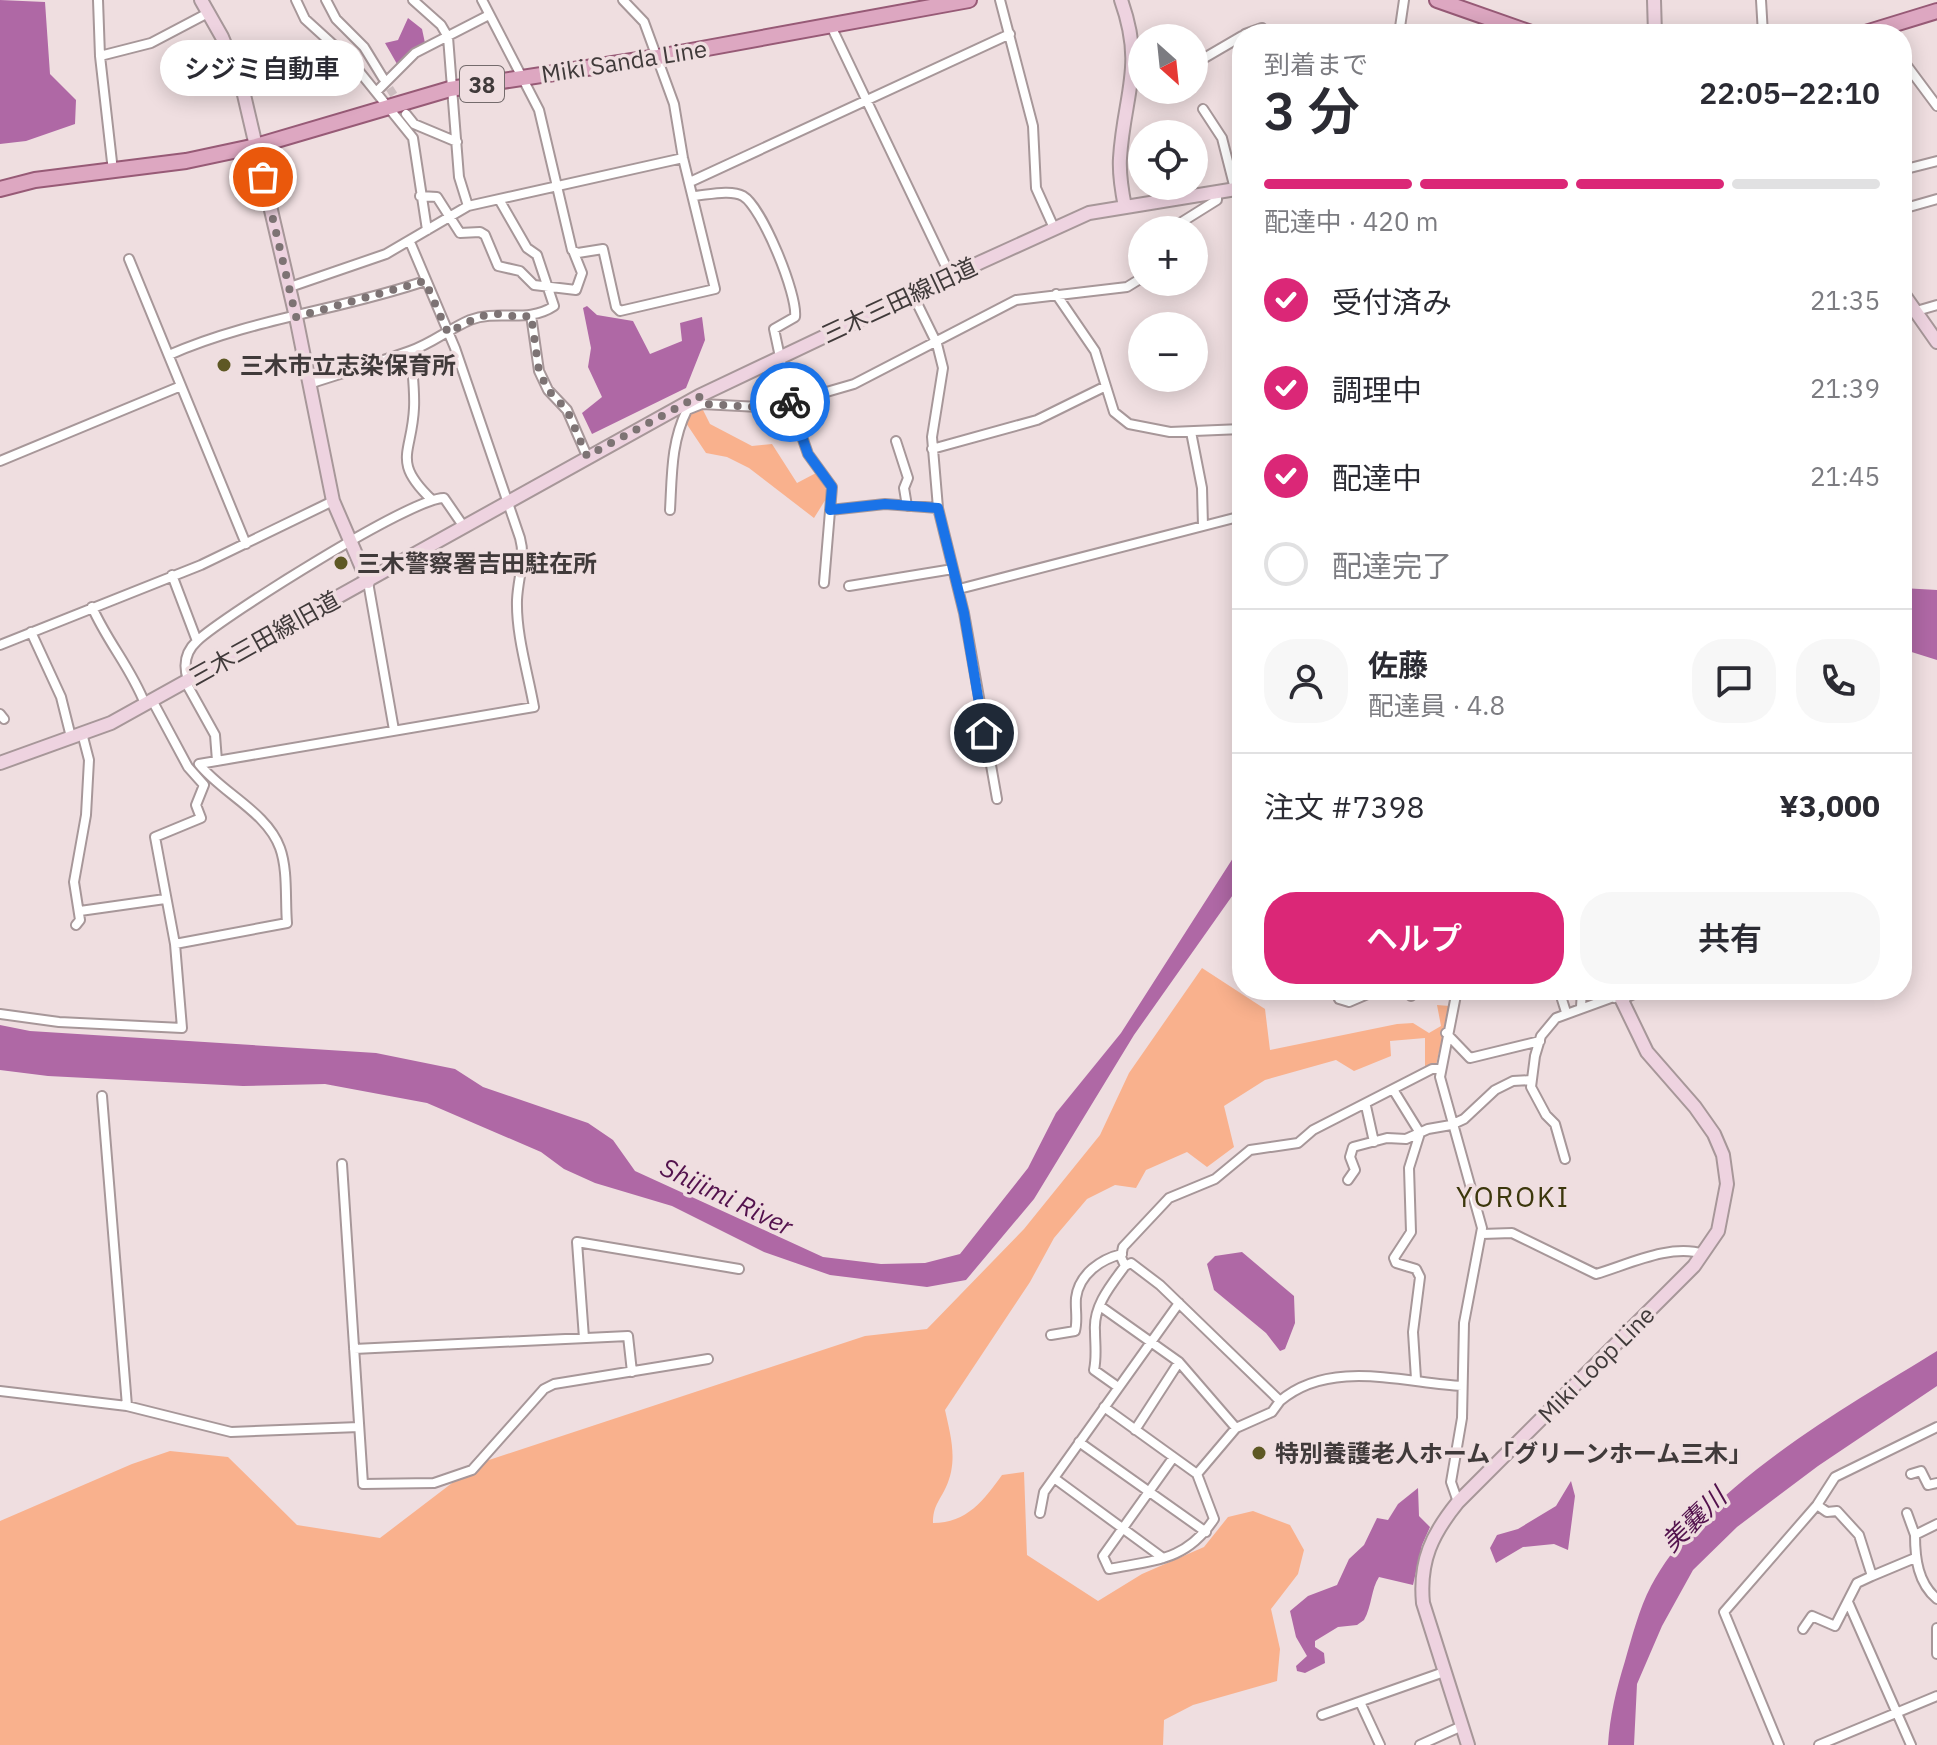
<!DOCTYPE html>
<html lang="ja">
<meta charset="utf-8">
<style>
:root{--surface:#fff;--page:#f7f7f7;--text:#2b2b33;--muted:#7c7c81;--line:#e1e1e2;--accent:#db2777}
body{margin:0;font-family:"IBM Plex Sans","Noto Sans JP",sans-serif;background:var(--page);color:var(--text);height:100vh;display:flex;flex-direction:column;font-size:30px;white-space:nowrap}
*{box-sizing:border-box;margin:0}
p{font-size:26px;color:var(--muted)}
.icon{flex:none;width:44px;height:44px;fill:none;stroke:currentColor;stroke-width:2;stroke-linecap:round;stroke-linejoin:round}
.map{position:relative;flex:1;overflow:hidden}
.side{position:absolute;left:1232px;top:24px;width:680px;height:976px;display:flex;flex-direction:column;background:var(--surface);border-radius:32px;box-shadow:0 4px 20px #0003}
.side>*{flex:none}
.needle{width:52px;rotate:153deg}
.controls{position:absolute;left:1128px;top:24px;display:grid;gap:16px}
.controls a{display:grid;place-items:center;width:80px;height:80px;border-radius:50%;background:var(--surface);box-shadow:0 4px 20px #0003;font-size:40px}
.pin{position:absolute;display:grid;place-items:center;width:68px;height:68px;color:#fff;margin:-34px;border:4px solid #fff;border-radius:50%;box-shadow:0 2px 8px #0007}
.courier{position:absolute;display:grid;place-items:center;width:80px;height:80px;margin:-40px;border:6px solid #1a73e8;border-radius:50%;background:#fff;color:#222;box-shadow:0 2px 10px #0007}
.bubble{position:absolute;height:56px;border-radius:28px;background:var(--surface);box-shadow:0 4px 20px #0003;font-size:26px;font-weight:600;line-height:56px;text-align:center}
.head em{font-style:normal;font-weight:600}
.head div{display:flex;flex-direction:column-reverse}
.head{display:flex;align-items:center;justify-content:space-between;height:136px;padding:0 32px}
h1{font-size:52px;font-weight:600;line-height:60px}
.bar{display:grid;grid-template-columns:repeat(4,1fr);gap:12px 8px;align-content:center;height:96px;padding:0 32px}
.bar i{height:10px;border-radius:6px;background:var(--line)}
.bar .on{background:var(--accent)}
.bar p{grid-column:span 4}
.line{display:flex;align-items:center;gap:20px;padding:0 32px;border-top:2px solid var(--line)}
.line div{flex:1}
.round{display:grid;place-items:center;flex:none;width:84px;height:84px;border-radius:32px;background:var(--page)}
ol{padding:0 32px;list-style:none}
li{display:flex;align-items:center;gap:24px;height:88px}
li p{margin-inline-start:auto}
li .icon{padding:8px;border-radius:50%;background:var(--accent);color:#fff;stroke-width:4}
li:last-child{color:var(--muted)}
li i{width:44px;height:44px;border:4px solid var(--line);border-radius:50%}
.button{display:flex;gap:16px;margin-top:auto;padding:16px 32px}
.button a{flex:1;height:92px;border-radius:32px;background:var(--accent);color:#fff;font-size:32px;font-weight:600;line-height:92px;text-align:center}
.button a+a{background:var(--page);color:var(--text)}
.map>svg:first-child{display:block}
</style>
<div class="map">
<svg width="1937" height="1745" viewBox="0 0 1937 1745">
<rect width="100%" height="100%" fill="#efdee0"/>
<path fill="#f9b18d" d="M701,406L710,424L752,446L772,444L797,483L816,473L829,494L814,518L749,468L727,457L706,453L684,420Z
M1202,968L1265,1009L1270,1050L1397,1024L1413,1023L1429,1033L1441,1026L1437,1005L1450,1006L1436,1065L1425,1069V1038L1390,1041L1391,1056L1354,1071L1336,1060L1265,1080L1224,1106L1234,1147L1207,1167L1187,1152L1146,1170L1136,1188L1115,1185L1087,1199L1054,1238L1030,1282L945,1410C951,1437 958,1461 946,1487C939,1502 933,1506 933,1523C967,1523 984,1500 1002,1475L1024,1472L1027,1555L1098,1601L1142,1574L1204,1547L1228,1517L1253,1511L1290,1525L1304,1550L1298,1574L1271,1609L1280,1649L1277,1681L1193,1705L1164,1720L1163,1745H0V1521L132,1464L170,1451L228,1457L297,1525L380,1538L477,1464L865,1336L927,1329L1024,1229L1100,1135L1129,1073Z"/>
<path fill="#af68a5" d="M0,0L45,2L50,74L76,100L75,124L26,141L0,144Z
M408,18L422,29L425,43L397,64L385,43L398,40Z
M587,306L597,315L633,321L650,354L682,341L680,323L702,317L705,340L686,388L592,434L582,413L602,397L588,367L591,348L583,308Z
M1902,588L1937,590V660L1902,649Z
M1242,844V882L1134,1035L1034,1199L966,1280L927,1287L830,1275L764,1252L672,1206L595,1183L564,1169L541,1152L427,1103L325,1084L243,1086L48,1076L0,1070V1025L30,1031L376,1053L455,1069L483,1087L588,1123L613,1140L635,1171L823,1257L881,1264L925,1263L960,1254L1028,1168L1056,1113L1121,1033Z
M1242,1252L1294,1296L1295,1323L1285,1349L1280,1351L1266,1333L1214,1290L1207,1264L1215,1256Z
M1937,1351V1386L1818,1466L1737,1527L1693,1570L1662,1626L1637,1684L1634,1745H1608C1610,1715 1616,1690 1625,1661C1632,1637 1639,1609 1651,1586C1704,1486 1843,1409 1937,1351Z
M1571,1481L1575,1496L1568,1550L1554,1544L1523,1547L1496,1563L1490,1548L1497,1535L1518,1529L1556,1506Z
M1418,1488L1419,1516L1430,1527L1422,1545L1413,1585L1379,1577C1371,1589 1372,1606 1364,1620L1357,1625L1338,1627L1315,1641V1647L1324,1653L1325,1663L1305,1673L1297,1671L1296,1666L1307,1656L1296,1637L1290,1611L1308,1596L1337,1585L1349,1559L1364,1545L1377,1518L1388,1520L1398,1504Z"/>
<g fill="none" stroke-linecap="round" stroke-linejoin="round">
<path stroke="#ccbdbf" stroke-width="8" stroke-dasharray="8 4" stroke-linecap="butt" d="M383,78L406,114"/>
<defs>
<path id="street" d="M98,0L100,56L113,171
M296,0L305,19L350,60L413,138L427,230
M326,0L336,19L364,47L383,78
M413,0L441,25L448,37L459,177L468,206
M482,0L539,110L572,250L578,253L603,249L616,307L620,311L715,289L683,158L674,104L644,22L623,0
M1000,0L1033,126L1036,188L1054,228
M1761,0L1763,34
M831,26L951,277
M1245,34L1262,28L1269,34
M1399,34L1404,0
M100,56L151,43L208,13
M1902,59L1937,106
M1194,64L1242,36
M376,92L415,53L489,15
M1203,109L1222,138L1235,189
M406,114L414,124L457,142
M1902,170L1937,161
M690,182L1010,34
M420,196L437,197L460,233L480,232L485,235L498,266L520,271L534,285L576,290L582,273L574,253
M693,196C707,195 731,189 743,196C762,207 798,295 795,317L774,329L789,399L808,454L832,487L824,583
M1902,209L1937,199
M1169,230L1217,200V193
M129,259L246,544
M290,287L386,254L468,206L683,158
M1056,294L1095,351L1114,412L1129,424L1170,432L1242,429
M913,295L937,344L943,368L932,437L938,508L964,613L997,799
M1913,312L1937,305
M531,315L539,371L548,390L567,410L587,456
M411,351C412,370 415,390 414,408C412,454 391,461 432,500
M169,355C250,319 341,310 425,281
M309,384C343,373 376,363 410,351C431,344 449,329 470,320C499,309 527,324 554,306L537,255L527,248L500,201
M699,396L702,404L759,407L792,402L854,384L1016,300L1127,287L1140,279L1142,266
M1191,432L1202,488L1203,526
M896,441L908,478L904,488L907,506
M932,449L1037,420L1104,387
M0,461L181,386
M670,510C672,475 671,442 687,410L702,404
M830,510L885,504L938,508
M172,575L197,641
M368,582L394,730
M849,586L953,569
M959,589L1242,516
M92,607C108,643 131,668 145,704
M31,632L61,697L71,737
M0,645L201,565L333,501
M188,680C183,665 185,652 197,641C225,615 413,497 444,498L464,527
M185,681L215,735L217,761
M0,714L4,719
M80,911L165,899
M76,925L80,920L74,882L86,815L89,760L82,733
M175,944L287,923C285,900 288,870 280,848C267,812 222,793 199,764L534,707C528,673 516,635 517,600C518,577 526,560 520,538L455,348L410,242
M1335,990L1339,999L1349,1002L1377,990
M1411,990V996
M1457,990L1440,1077L1482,1228L1464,1323L1462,1418L1451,1482L1458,1502
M1559,990L1566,1012
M1604,990L1614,998
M1621,1000L1642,990
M1581,1007L1582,990
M0,1014L59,1022L182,1028L175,944L155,837L201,818L196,805L204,785L188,767L152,700
M1446,1033L1470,1058L1540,1041
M1394,1091L1420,1133L1409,1168L1411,1232L1394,1258L1396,1263L1416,1269L1420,1277L1413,1332L1416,1379
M102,1096L127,1406
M1366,1106L1374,1142
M1565,1159L1555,1124L1546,1115L1531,1087L1535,1056L1541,1036L1556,1018L1619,995
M342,1164L363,1484L434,1483L472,1470L544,1389L554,1384L708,1359
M1348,1180L1355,1170L1350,1157L1353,1147L1387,1138L1406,1139L1428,1129L1451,1125L1464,1119L1495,1090L1513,1081L1531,1080
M1482,1234L1512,1233L1596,1274C1627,1265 1671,1243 1703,1254
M1125,1266L1121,1257L1123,1247L1169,1198L1215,1179L1250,1150L1298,1143L1313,1130L1432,1069H1440
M1100,1306L1179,1362L1236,1428
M1051,1335L1075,1331C1078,1320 1075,1309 1076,1298C1079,1274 1101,1259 1122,1254
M584,1338L577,1242L739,1269
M354,1349L628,1336L632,1372
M1118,1387L1094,1370C1097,1356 1095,1345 1095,1331C1093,1306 1111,1285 1125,1266L1131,1263L1160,1285L1280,1401L1272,1412L1236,1428L1197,1474L1214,1519C1186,1561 1155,1560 1109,1569L1103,1556L1173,1458
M0,1391L127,1406L231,1432L359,1427
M1280,1401C1330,1358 1405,1383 1462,1386
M1104,1407L1197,1474
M1135,1430L1179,1362
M1079,1442L1206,1532
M1911,1474L1921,1471L1928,1485L1937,1483
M1054,1478L1163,1558
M1040,1513L1044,1492L1179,1303
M1907,1513L1915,1535
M1937,1524L1915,1535C1915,1559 1918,1583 1937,1599
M1872,1576L1915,1558
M1848,1602L1911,1745
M1937,1628V1654
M1803,1629L1812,1616L1835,1626L1857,1583L1872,1576L1859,1535L1837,1511L1827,1512L1817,1505
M1360,1702L1380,1745
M1322,1715L1444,1672
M1420,1745L1462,1726
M1779,1745L1724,1612L1817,1505L1835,1477L1937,1427
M1819,1745L1937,1696"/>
<path id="secondary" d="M201,0L222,37L241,82L296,317L333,501L368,582
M1121,0C1145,67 1124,94 1120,158C1119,174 1122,192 1125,207
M1654,0L1655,34
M1902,292L1937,342
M0,763L111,723L699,396L981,262L1089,213L1242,188
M1468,1745L1423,1603C1419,1561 1432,1534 1458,1502L1694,1266L1718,1231L1727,1184L1723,1155L1714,1134L1695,1107L1647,1052L1617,990"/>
<path id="primary" d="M1437,0L1534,34
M1862,34L1937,11
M0,189L35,180L186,161L256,146L450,89L658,57L969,0"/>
</defs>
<use href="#street" stroke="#a79799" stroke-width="12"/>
<use href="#secondary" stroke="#a79799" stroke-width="16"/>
<use href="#primary" stroke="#975a76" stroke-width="18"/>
<use href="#street" stroke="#fff" stroke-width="8"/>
<use href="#secondary" stroke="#eed3e0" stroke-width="12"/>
<use href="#primary" stroke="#dda7c1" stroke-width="14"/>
</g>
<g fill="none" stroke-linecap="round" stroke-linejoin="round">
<path stroke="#7d7374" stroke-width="8" stroke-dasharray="0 14.4" d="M263,177L296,317L425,281L448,333C463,325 480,313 498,314C510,315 518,319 531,315L539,371L548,390L567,410L587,456L699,396L702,404L759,407L790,402"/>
<path stroke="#1a73e8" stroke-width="10" d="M790,402L808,454L832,487L830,510L885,504L938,508L964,613L984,733"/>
</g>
<g fill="#5e5824" stroke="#efdee0" stroke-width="3">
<circle cx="224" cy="365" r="8"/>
<circle cx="341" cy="563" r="8"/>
<circle cx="1259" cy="1453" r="8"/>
</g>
<g text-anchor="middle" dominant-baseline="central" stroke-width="7" stroke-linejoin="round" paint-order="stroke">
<rect fill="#efdee0" stroke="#746b6c" stroke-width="2" x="460" y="66" width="44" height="36" rx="6"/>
<g font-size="22" font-weight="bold" fill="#403a3a">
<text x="482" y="84">38</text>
</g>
<g font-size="24" fill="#403a3a" stroke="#efdee0">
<text transform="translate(624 61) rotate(-9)">Miki Sanda Line</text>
<text transform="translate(899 300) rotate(-25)">三木三田線旧道</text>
<text transform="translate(264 638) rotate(-29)">三木三田線旧道</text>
<text transform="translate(1596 1364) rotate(-45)">Miki Loop Line</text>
</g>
<g font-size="24" font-weight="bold" fill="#403a3a" stroke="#efdee0" text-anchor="start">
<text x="240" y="365">三木市立志染保育所</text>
<text x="357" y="563">三木警察署吉田駐在所</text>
<text x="1275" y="1453">特別養護老人ホーム「グリーンホーム三木」</text>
</g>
<g font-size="26" font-style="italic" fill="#53124d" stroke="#efdee0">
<text transform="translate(727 1196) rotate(26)">Shijimi River</text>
<text transform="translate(1693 1519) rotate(-44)">美嚢川</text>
</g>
<g font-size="28" letter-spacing="2" fill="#3c370c" stroke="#efdee0">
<text x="1513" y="1196">YOROKI</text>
</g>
</g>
</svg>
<div class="controls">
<a><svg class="needle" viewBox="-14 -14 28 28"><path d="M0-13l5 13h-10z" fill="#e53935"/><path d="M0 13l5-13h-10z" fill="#7c7c81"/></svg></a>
<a><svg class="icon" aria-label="locate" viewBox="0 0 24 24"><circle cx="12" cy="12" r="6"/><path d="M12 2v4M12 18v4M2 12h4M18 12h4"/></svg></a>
<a>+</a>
<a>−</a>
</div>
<div class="pin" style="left:263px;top:177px;background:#ea580c"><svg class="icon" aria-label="bag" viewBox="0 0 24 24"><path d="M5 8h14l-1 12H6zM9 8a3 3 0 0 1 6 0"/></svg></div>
<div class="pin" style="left:984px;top:733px;background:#1f2937"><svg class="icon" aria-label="home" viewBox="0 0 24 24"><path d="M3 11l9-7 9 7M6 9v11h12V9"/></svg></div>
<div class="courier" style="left:790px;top:402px"><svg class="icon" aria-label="bike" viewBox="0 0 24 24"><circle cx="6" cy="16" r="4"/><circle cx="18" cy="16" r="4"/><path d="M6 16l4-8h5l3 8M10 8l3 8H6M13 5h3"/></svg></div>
<div class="bubble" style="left:160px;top:40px;width:204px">シジミ自動車</div>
<section class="side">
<div class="head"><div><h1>3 分</h1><p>到着まで</p></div><em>22:05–22:10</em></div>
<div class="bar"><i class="on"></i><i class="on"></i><i class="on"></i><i></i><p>配達中 · 420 m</p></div>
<ol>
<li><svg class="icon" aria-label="check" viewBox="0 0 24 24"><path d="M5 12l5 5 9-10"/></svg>受付済み<p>21:35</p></li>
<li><svg class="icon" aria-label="check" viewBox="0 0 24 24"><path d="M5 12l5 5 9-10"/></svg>調理中<p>21:39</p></li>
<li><svg class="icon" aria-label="check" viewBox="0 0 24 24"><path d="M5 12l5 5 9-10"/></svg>配達中<p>21:45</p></li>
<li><i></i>配達完了</li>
</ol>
<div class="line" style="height:144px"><a class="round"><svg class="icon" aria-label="person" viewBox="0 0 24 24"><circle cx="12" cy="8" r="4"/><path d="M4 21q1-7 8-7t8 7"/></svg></a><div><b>佐藤</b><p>配達員 · 4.8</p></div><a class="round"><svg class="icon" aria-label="chat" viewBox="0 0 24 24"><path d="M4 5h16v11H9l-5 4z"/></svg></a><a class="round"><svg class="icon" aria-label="phone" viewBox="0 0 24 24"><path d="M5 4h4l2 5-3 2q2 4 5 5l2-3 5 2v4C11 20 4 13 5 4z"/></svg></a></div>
<div class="line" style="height:104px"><div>注文 #7398</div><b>¥3,000</b></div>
<div class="button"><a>ヘルプ</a><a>共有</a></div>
</section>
</div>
